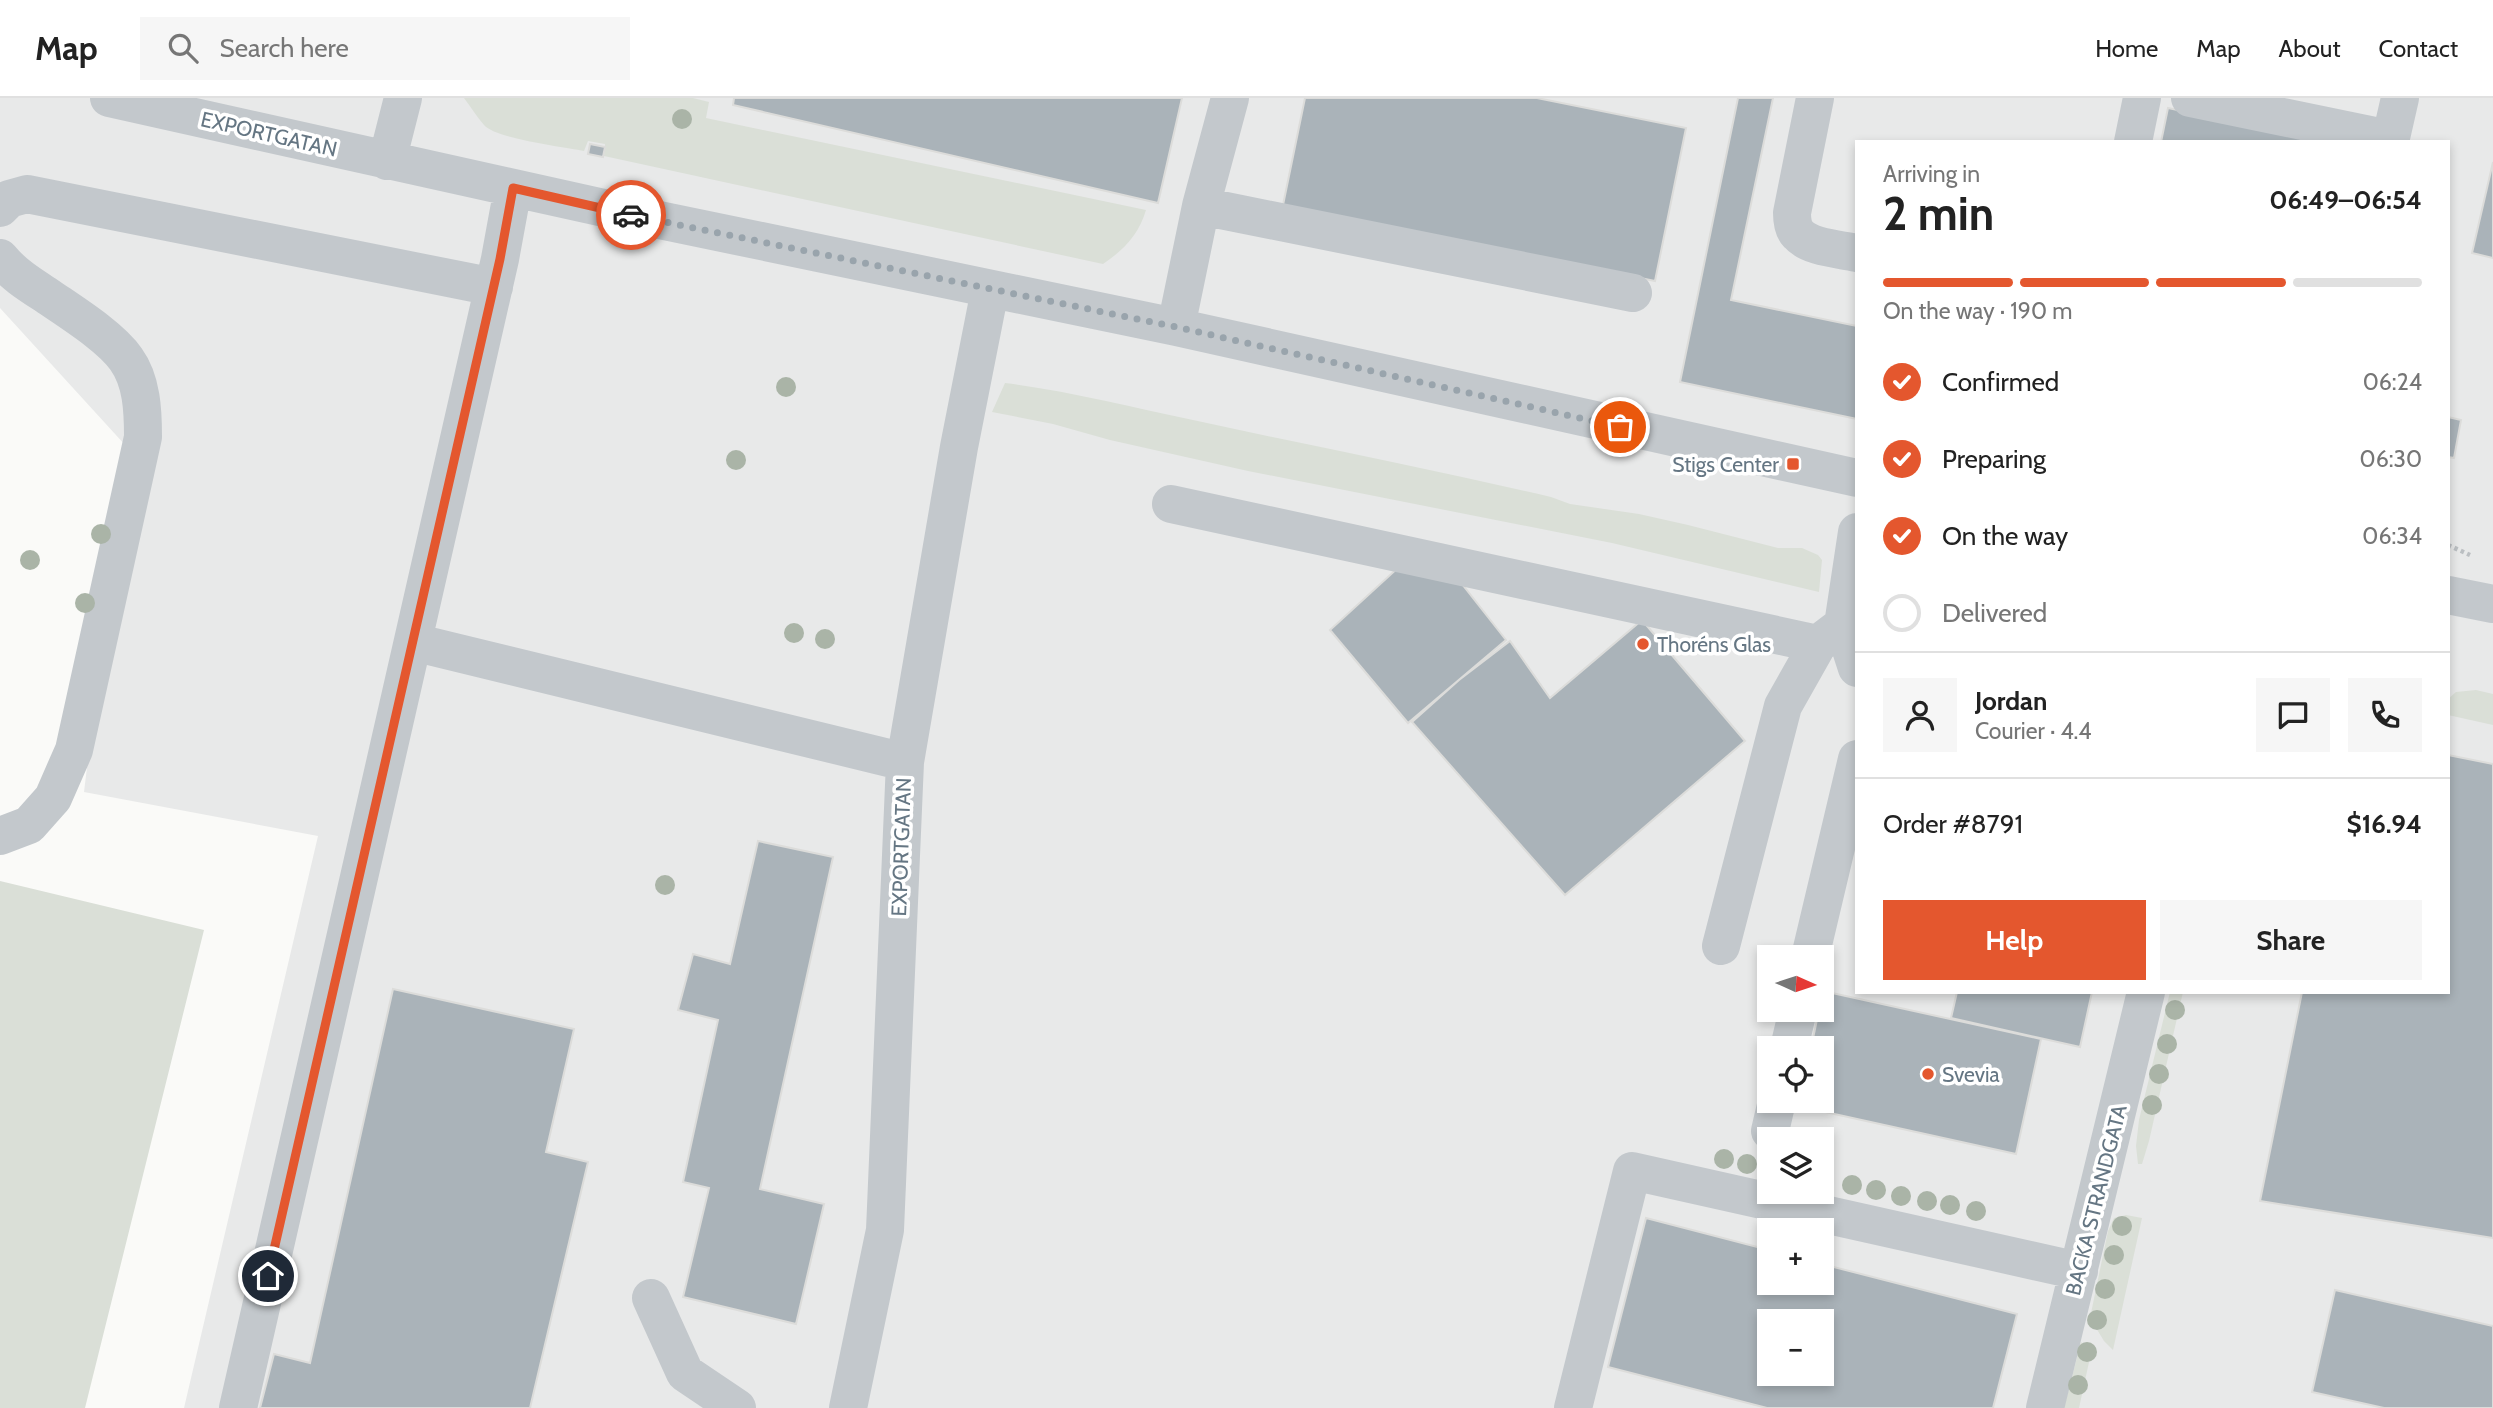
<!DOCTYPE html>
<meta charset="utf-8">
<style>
:root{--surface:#fff;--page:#f6f6f6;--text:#222;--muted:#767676;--line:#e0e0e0;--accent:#e4572e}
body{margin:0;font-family:Cabin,sans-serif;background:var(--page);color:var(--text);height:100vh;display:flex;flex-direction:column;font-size:26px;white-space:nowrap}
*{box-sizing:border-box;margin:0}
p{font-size:23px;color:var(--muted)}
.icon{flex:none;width:38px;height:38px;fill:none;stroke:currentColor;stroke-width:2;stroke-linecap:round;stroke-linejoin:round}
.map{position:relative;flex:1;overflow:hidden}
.side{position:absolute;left:1855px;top:42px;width:595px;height:854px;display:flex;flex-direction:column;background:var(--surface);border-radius:0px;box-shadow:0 4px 10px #0003}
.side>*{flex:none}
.needle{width:46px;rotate:93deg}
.tools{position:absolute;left:1757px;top:847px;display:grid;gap:14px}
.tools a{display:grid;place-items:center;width:77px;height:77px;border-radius:0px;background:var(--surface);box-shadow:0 4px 10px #0003;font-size:35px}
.pin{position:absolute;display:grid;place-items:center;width:60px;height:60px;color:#fff;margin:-30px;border:4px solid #fff;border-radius:50%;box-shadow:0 2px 7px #0007}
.courier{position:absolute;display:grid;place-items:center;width:70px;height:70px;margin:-35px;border:5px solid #e4572e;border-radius:50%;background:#fff;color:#222;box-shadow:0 2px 9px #0007}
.overview em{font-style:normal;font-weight:800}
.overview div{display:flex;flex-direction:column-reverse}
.overview{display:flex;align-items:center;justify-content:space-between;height:119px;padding:0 28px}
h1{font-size:46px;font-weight:800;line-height:52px}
.bar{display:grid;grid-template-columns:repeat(4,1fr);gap:10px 7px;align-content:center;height:84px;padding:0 28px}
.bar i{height:9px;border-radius:5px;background:var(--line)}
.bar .current{background:var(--accent)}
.bar p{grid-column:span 4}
.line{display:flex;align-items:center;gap:18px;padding:0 28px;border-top:2px solid var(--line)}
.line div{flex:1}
.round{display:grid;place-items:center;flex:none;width:74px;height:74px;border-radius:0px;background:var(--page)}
ol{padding:0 28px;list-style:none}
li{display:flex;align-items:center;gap:21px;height:77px}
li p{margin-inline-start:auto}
li .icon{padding:7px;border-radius:50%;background:var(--accent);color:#fff;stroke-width:4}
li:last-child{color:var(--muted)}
li i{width:38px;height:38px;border:4px solid var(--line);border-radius:50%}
.primary-button{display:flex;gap:14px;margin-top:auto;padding:14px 28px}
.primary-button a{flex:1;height:80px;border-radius:0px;background:var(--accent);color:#fff;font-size:28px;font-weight:800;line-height:80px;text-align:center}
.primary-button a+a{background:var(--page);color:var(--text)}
header{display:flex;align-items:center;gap:42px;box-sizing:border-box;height:98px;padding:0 35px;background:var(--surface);border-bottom:2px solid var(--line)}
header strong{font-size:33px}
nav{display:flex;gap:38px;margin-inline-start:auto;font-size:24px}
.search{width:490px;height:63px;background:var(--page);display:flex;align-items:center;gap:18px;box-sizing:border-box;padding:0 24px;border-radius:0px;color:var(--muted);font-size:26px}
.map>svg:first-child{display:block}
</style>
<header>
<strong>Map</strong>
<div class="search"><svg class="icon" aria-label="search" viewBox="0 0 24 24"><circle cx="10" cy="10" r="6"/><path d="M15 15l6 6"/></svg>Search here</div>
<nav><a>Home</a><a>Map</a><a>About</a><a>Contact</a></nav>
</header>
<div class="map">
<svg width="2493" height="1310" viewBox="0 0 2493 1310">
<rect width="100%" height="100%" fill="#fafaf8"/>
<path fill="#e8e9e9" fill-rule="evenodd" d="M0,0H2493V1310H184L318,738L84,694L126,348L0,210ZM1857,44H2448V894H1857ZM1769,859H1822V912H1769ZM1769,950H1822V1003H1769ZM1769,1041H1822V1094H1769ZM1769,1132H1822V1185H1769ZM1769,1223H1822V1276H1769Z"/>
<path fill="#dadfd7" d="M464,0H693L709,4L706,20L1146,112C1139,136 1124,152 1103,166L604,58L605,46L588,43L584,53C564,49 496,41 484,27C477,19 471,9 464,0Z
M1005,285C1069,293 1130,309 1193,322C1312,348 1432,371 1551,399L1570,406L1639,416L1688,427L1778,450H1802L1818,457L1822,462L1819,494L1612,445L1248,373L1110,342L1053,326L992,314Z
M2476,592L2493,596V627L2448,617V601L2456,594Z
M0,783L204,832L85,1310H0Z
M2170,894H2183L2149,1043L2142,1066H2138L2136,1048L2139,1022Z
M2126,1117L2142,1120L2113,1252L2104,1243L2090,1220L2108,1133L2114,1120Z
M2081,1244L2091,1255L2079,1310H2064Z"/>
<path fill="#aab3b9" stroke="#dcdcda" stroke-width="2" fill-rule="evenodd" d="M734,0H1182L1158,105L733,7Z
M1305,0H1537L1686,30L1655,183L1283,107Z
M1738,0H1773L1731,202L1857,228V321L1680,284Z
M2168,10L2302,38L2301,44H2161Z
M590,46L605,49L603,59L588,56Z
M2493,64V160L2472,155Z
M2448,319L2461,322L2454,360L2448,359Z
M1401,467L1458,481L1506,542L1408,625L1330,532Z
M1642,522L1745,643L1565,797L1412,624L1459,582L1510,543L1550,600Z
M2448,657L2493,666V1140L2260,1103L2302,894H2448Z
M758,743L833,759L760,1091L824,1106L796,1226L683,1199L709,1090L683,1084L718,922L678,912L693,856L730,866Z
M393,891L574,931L546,1054L588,1064L530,1310H260L274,1256L310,1265Z
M1823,893L2041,941L2016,1056L1798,1008L1799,1003H1822V950H1811L1819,912H1822Z
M1957,894H2092L2080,949L1951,920Z
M1646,1120L1769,1152V1185H1822V1166L2017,1216L1993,1310H1767L1608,1269ZM1769,1223H1822V1276H1769Z
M2335,1192L2493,1228V1310H2384L2312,1294Z"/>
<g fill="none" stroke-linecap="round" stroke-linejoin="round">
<path stroke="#bbbfc2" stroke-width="4.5" stroke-dasharray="3.5 3.5" stroke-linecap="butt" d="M2448,447L2470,457"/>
<path stroke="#c3c8cc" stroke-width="38" d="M109,0L640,118L1176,229L1857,380
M1815,0L1792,115C1792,122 1793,131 1798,136C1810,150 1840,151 1857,155
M2190,0L2390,41
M2133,44L2142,0
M2390,44L2400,0
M387,63L403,0
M1201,108L1230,0
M0,110L9,101L27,96L494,189
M0,160C13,176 29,186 46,197C69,213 110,238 126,261C142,283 143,313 143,339L74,652L53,700L29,727L0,738
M1176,229L1201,108L1633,195
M1171,406L1818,546
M1857,434L1843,527L1857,570
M2448,497L2493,506
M413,544L905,664
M1721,848L1783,608L1818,546L1843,527
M1810,859L1857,661
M1789,950L1798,912
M1770,1033L1777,1003
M651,1200L685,1275L737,1310
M238,1310L500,161L513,90
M848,1310L885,1132L905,664L959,349L990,192
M1573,1310L1632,1073L2079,1173
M2045,1310L2146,894"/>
</g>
<g fill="#aab4a7">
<circle cx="682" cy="21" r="10"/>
<circle cx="786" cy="289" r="10"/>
<circle cx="736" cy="362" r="10"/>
<circle cx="101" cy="436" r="10"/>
<circle cx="30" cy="462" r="10"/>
<circle cx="85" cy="505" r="10"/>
<circle cx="794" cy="535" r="10"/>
<circle cx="825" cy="541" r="10"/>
<circle cx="665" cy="787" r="10"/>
<circle cx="2175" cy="912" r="10"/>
<circle cx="2167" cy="946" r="10"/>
<circle cx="2159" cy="976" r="10"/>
<circle cx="2152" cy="1007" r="10"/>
<circle cx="1724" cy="1061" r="10"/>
<circle cx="1747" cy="1066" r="10"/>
<circle cx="1852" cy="1087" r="10"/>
<circle cx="1876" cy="1092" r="10"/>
<circle cx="1901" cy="1098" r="10"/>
<circle cx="1927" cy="1103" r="10"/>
<circle cx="1950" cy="1107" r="10"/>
<circle cx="1976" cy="1113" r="10"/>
<circle cx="2122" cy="1128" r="10"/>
<circle cx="2114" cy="1157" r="10"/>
<circle cx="2105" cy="1191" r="10"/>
<circle cx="2097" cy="1222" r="10"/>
<circle cx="2087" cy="1254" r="10"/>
<circle cx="2078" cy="1287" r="10"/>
</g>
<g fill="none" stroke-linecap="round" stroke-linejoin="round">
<path stroke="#99a4ac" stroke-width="7" stroke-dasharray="0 12.6" d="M631,117L1176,229L1620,329"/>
<path stroke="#e4572e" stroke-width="9" d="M268,1178L500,161L513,90L631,117"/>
</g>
<g fill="#e4572e" stroke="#fff" stroke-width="2.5">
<rect x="1786" y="359" width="14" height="14" rx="3.5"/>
<circle cx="1643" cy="546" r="7"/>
<circle cx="1928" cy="976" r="7"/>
</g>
<g text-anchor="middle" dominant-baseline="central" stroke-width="7" stroke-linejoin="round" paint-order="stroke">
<g font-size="21" fill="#657683" stroke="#fff">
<text transform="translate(269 36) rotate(13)">EXPORTGATAN</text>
<text transform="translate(901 749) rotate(-88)">EXPORTGATAN</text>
<text transform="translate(2096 1102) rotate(-76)">BACKA STRANDGATA</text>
</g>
<g font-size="21" fill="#657683" stroke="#fff" text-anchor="start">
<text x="1779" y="366" text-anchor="end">Stigs Center</text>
<text x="1657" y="546">Thoréns Glas</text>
<text x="1942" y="976">Svevia</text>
</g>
</g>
</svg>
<div class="tools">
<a><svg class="needle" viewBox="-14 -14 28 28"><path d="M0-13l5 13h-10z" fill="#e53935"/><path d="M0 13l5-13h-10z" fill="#767676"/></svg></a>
<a><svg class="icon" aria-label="locate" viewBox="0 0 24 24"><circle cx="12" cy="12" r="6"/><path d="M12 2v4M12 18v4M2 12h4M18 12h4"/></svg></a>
<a><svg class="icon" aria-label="layers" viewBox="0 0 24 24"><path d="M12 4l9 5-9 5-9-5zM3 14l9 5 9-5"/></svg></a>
<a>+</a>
<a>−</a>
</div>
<div class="pin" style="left:1620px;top:329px;background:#ea580c"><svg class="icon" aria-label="bag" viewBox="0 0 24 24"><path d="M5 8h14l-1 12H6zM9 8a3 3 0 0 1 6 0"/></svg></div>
<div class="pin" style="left:268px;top:1178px;background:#1f2937"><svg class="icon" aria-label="home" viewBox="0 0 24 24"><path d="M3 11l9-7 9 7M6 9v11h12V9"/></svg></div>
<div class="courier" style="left:631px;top:117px"><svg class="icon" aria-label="car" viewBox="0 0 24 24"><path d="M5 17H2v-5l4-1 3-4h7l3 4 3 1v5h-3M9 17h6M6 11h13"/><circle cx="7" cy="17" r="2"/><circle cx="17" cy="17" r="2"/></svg></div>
<section class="side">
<div class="overview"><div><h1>2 min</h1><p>Arriving in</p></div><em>06:49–06:54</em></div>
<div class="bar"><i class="current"></i><i class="current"></i><i class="current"></i><i></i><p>On the way · 190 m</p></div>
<ol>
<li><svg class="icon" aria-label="check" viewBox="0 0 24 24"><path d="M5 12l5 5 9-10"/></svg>Confirmed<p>06:24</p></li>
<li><svg class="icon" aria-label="check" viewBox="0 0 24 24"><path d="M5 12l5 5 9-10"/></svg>Preparing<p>06:30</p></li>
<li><svg class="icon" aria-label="check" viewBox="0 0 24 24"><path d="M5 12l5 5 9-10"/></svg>On the way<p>06:34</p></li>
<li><i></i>Delivered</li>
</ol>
<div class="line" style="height:126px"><a class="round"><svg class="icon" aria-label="person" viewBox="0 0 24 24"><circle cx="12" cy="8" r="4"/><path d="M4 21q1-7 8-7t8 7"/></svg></a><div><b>Jordan</b><p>Courier · 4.4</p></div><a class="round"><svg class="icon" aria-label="chat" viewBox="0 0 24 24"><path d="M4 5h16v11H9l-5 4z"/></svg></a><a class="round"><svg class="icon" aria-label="phone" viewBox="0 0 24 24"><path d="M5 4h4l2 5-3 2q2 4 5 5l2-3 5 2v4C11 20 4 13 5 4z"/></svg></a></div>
<div class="line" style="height:91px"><div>Order #8791</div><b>$16.94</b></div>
<div class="primary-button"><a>Help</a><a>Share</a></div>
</section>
</div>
